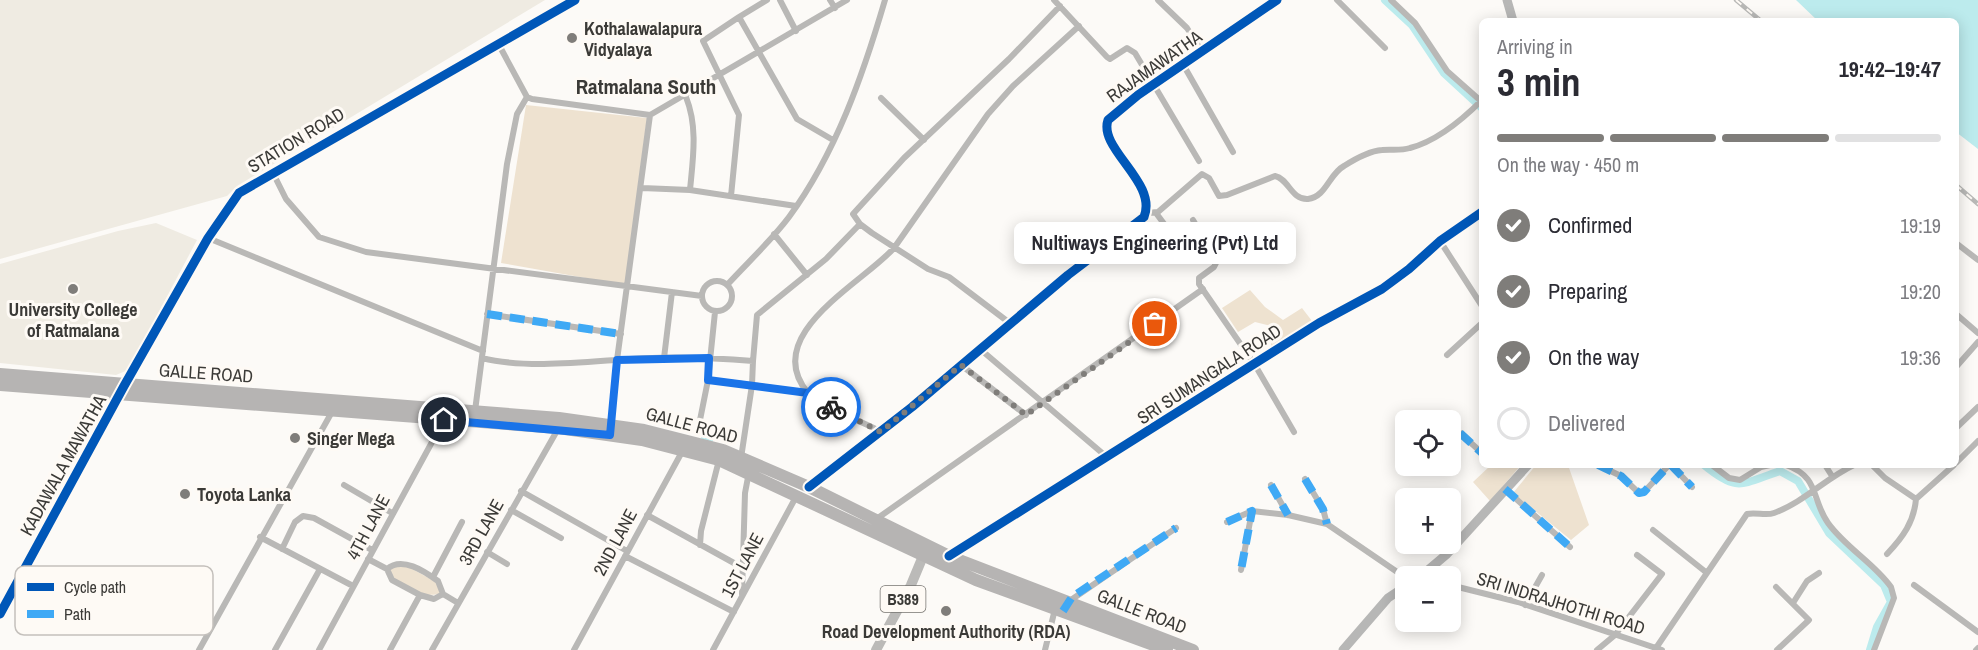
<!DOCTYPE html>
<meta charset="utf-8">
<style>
:root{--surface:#fff;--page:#f7f7f7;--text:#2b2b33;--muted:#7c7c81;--line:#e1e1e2;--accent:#7f7d7a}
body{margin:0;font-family:"Archivo Narrow",sans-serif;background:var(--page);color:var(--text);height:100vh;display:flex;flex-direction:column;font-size:22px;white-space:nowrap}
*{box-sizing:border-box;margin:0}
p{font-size:20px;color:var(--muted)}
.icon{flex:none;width:33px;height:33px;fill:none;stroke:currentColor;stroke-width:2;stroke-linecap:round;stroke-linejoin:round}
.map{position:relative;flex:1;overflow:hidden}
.panel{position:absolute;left:1479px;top:18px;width:480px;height:450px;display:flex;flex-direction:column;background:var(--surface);border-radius:9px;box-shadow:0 3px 15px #0003}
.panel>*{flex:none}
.fabs{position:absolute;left:1395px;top:410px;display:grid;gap:12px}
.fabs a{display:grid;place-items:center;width:66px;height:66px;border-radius:9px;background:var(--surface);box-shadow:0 3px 15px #0003;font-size:30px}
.pin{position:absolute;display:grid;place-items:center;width:51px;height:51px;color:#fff;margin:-26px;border:3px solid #fff;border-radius:50%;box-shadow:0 2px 6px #0007}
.courier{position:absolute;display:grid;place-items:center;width:60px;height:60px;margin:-30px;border:4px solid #1a73e8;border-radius:50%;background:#fff;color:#222;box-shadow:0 2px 8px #0007}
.bubble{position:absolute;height:42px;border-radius:9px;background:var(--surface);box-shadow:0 3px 15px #0003;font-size:20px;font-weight:700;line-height:42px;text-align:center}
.headline em{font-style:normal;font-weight:700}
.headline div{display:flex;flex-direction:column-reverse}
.headline{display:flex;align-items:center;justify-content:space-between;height:102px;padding:0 18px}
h1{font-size:39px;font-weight:700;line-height:45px}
.bar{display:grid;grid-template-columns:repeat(4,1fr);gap:9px 6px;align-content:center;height:72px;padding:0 18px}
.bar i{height:8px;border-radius:4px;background:var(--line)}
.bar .current{background:var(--accent)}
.bar p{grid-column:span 4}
ol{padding:0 18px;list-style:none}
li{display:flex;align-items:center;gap:18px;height:66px}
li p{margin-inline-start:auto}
li .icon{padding:6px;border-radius:50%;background:var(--accent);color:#fff;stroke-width:4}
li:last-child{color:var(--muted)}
li i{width:33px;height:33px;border:3px solid var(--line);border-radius:50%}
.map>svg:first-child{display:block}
</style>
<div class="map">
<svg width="1978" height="650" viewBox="0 0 1978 650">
<rect width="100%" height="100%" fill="#fcfaf7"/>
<path fill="#efebe2" d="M0,0H545L237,186L227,196L0,259Z
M156,223L197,240L128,370L116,375L0,363V264L118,231Z"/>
<path fill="#eee2d0" d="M526,105L647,118L625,285L501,263Z
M1250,290L1265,307L1283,320L1302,308L1312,321L1271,348V326L1255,322L1238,332L1222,308Z
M1491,465H1521L1490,501L1473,482Z
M1536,465H1568L1589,525L1571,540L1513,493Z
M405,565L436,582L441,593C425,600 400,585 389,573L392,567Z"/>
<path fill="#bcebed" d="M1796,0H1978V149L1956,132V21H1818Z"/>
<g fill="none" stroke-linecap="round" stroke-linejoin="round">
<path stroke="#bcebed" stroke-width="2" d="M702,438L712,441"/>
<path stroke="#bcebed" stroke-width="8" d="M1385,0L1412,25L1444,73L1482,108
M1704,465C1738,493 1741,484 1780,471L1798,481L1829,533L1884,585L1891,602L1877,627L1870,650"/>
<path stroke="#b9b8b6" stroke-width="6" d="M767,0L739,17L797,119L833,140
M780,0L796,31
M830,0L835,8
M1054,0L1107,57L1110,59L1127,48L1135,53L1199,161
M1158,0L1187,28L1203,53
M1337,0L1385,48
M1391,0L1415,23L1447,71L1482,102
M499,45L527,97L532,99L650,115L847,0
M1184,66L1233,152
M686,97C698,127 693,158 690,190
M881,98L924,140
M273,173L286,199L319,237L366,252L702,296
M642,188L690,190L796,206
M731,196L739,115L703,41L739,17
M1146,213L1158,212L1202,174L1209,178L1219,196L1227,195L1275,176C1289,179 1291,200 1308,199C1326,197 1329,174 1344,166C1355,159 1369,151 1382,150C1391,149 1400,151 1410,148C1437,141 1463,119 1482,100
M1156,213L1185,252
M1193,220L1217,261L1214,267L1199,278V284L1255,365L1294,432
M774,234L807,275
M208,238L483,351
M1440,241L1482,306
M1956,243L1978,260
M702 296a15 15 0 1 1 30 0a15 15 0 1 1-30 0Z
M727,285C748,262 771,241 789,217C836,153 863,75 885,0
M487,314L621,334
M1956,314L1978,333
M1011,324L949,277L928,269L872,233L860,224L853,214L904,158L1009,59L1060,6
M980,349L1108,458
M1447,355L1482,323
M482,358C521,368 575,363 615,360C661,356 707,357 753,361L752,385L808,393
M664,358L672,292
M753,361L757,315L826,259L860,224
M961,365L1026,415
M1956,367L1978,342
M708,380L752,385L741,458
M475,411L507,164L517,114L527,97
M611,425L617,360L650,115
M1956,428L1978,407
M698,430L708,380L715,312
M881,432C861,420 822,409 808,393C759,335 863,283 894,248L988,114L1013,86L1079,26
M1460,433L1482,453
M1956,463L1978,441
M1598,465L1621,476L1639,493L1644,492L1669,465
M1671,465L1692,487
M1712,465L1729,478L1740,480L1761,467L1770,465
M1786,465C1820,477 1811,499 1828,523C1846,548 1874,563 1891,587L1894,598L1874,650
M1825,465L1832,476
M1872,465L1885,478L1916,499
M1305,479L1323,509L1327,524
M344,485L392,513
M1271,485L1288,515
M809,487L912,407L1068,275L1144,217C1158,182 1098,149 1108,120L1138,95L1277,0
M1505,489L1570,547
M521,491L627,551
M1916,499L1954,465
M511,510L561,538
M1252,511L1288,515L1327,524L1406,578
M647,515L743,568
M875,520L1203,289
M1227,522L1252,511L1241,570
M1653,530L1707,573
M260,537L353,586
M700,545L701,531L719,460
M282,549L295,522L303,516L314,518L372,550
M487,552L507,564
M1887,554C1903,537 1914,522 1916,499
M625,556L734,612
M949,556L1319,323L1382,289L1409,269L1440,241L1482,212
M368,559L387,569L392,580L420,595L434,599L443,594
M387,569C402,556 424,571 438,581L443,594
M433,577L462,522
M1450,585L1518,602L1662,650
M1914,585L1978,632
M1776,587L1809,620L1777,650
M443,594L458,603
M742,594L745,493L749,472
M1068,602L1176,528
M1793,603L1807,581L1819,573
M1525,605L1542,575
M0,614L120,395
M1656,648L1747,514C1756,512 1766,516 1774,513C1804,502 1826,478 1854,465
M199,650L333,410
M275,650L320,569
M319,650L444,420
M390,650L420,595
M432,650L558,429
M574,650L683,450
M713,650L797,495
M1045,650L1055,609
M1597,650L1615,635L1662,574L1637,555
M1976,650L1978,648"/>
<path stroke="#b7b7b6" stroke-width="9" d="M1507,0L1513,21
M123,389L208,238L239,193L575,0
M1421,576L1447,554L1528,465
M1343,650L1388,598L1406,586"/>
<path stroke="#bbbab8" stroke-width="10" d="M876,650L911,585L926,549"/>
<path stroke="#b6b4b3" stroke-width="12" d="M0,374L559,418L644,430L723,450L809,487L949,556L1193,650
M0,385L558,428L642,440L719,460L976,580L1167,650"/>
<defs>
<path id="rail" d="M1736,0L1761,21
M1956,185L1978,204"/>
</defs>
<use href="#rail" stroke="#b8b8b6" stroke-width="4.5"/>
<use href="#rail" stroke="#fefaf5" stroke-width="2" stroke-dasharray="7" stroke-linecap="butt"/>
<path stroke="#3fa9f5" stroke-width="8" stroke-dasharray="15 8" stroke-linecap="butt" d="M487,314L621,334
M1460,433L1482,453
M1598,465L1621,476L1639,493L1644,492L1669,465
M1671,465L1692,487
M1305,479L1323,509L1327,524
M1271,485L1288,515
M1505,489L1570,547
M1227,522L1252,511L1241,570
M1063,611L1072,597L1176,528"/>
<defs>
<path id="cycleway" d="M809,487L912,407L1068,275L1144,217C1158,182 1098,149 1108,120L1138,95L1277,0
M949,556L1319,323L1382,289L1409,269L1440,241L1482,212
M0,614L124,386L208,238L239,193L575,0"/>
</defs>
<use href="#cycleway" stroke="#fefaf5" stroke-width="13"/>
<use href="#cycleway" stroke="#0057b8" stroke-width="9"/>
</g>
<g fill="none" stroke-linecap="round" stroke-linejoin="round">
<path stroke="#7f7d7a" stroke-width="6" stroke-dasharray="0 10.8" d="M831,407L881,432L961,365L1026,415L1155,324"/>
<path stroke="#1a73e8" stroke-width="8" d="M444,420L610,435L617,360L709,358L708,380L808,393L831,407"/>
</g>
<g fill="#7f7d7a" stroke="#fefaf5" stroke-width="2">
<circle cx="572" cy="38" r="6"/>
<circle cx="73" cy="289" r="6"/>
<circle cx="295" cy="438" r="6"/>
<circle cx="185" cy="494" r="6"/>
<circle cx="946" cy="611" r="6"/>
</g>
<g text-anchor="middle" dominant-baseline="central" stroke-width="6" stroke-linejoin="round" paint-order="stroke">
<rect fill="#fefaf5" stroke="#767470" stroke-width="1.5" x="880.5" y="586" width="45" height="26" rx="4.5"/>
<g font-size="16" font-weight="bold" fill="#3b3a37">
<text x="903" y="599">B389</text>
</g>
<g font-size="18" font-weight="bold" fill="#3b3a37" stroke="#fefaf5" text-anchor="start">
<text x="584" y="28">Kothalawalapura<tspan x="584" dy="21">Vidyalaya</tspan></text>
<text x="73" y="309" text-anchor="middle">University College<tspan x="73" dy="21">of Ratmalana</tspan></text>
<text x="307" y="438">Singer Mega</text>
<text x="197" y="494">Toyota Lanka</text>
<text x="946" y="631" text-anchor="middle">Road Development Authority (RDA)</text>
</g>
<g font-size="18" fill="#3b3a37" stroke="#fefaf5">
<text transform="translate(1154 66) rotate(-35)">RAJAMAWATHA</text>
<text transform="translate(296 140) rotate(-31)">STATION ROAD</text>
<text transform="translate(206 373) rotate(4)">GALLE ROAD</text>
<text transform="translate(1209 374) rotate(-33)">SRI SUMANGALA ROAD</text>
<text transform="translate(692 425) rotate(15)">GALLE ROAD</text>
<text transform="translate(63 465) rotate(-61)">KADAWALA MAWATHA</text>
<text transform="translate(368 527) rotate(-62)">4TH LANE</text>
<text transform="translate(481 532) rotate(-61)">3RD LANE</text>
<text transform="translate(615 542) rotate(-62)">2ND LANE</text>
<text transform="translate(742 565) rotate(-62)">1ST LANE</text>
<text transform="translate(1561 603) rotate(17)">SRI INDRAJHOTHI ROAD</text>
<text transform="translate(1142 611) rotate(21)">GALLE ROAD</text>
</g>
<g font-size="21" font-weight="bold" fill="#3b3a37" stroke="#fefaf5">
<text x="646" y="86">Ratmalana South</text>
</g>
</g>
<rect x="15" y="566" width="198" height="69" rx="9" fill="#fefaf5" stroke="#c4c0bc" stroke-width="1.5"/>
<rect x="27" y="583" width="27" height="8" fill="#0057b8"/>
<rect x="27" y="610" width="27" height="8" fill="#3fa9f5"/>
<g font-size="16" fill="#3b3a37">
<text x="64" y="593">Cycle path</text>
<text x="64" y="620">Path</text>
</g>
</svg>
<div class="fabs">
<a><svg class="icon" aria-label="locate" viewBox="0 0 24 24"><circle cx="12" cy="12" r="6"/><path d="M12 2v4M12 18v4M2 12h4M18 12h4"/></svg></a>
<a>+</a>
<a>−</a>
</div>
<div class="pin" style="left:1155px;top:324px;background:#ea580c"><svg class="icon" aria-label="bag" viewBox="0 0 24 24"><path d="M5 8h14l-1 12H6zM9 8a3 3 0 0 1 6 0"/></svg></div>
<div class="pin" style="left:444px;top:420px;background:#1f2937"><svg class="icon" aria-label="home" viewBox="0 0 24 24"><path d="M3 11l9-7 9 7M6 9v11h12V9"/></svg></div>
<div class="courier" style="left:831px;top:407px"><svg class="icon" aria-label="bike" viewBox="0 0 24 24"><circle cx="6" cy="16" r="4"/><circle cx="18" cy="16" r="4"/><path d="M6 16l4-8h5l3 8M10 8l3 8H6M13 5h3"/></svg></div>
<div class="bubble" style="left:1014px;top:222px;width:282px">Nultiways Engineering (Pvt) Ltd</div>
<section class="panel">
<div class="headline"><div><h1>3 min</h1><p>Arriving in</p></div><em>19:42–19:47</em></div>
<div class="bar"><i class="current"></i><i class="current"></i><i class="current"></i><i></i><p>On the way · 450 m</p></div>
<ol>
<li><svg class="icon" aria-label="check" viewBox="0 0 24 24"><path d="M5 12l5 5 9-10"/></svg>Confirmed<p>19:19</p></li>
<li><svg class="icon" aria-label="check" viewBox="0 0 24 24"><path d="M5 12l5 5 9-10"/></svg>Preparing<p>19:20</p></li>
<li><svg class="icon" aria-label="check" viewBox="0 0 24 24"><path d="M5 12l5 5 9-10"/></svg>On the way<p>19:36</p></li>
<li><i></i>Delivered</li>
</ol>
</section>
</div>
